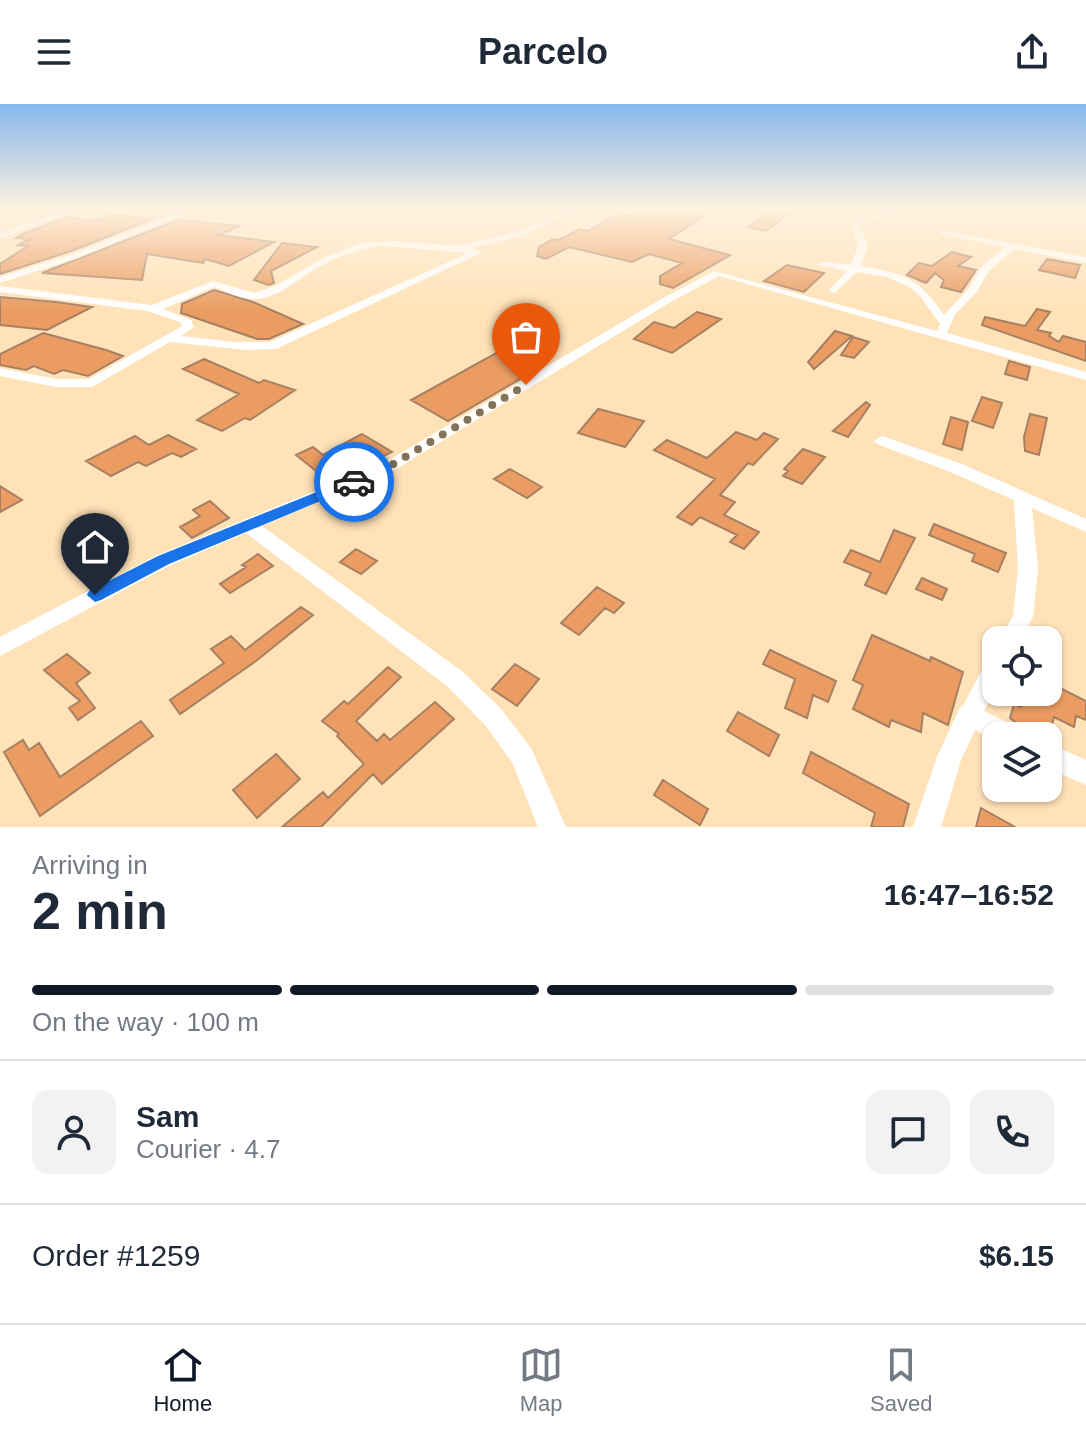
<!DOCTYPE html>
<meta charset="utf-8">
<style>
:root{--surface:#fff;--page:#f2f2f3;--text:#1f2937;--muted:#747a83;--line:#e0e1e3;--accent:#111827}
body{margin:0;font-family:Helvetica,sans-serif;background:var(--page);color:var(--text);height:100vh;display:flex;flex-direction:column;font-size:30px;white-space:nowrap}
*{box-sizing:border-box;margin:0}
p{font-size:26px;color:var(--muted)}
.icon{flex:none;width:44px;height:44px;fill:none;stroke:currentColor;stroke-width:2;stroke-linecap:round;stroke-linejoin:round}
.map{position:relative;height:723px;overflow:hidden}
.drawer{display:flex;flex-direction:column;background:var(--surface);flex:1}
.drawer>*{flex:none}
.controls{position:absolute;left:982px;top:522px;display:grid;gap:16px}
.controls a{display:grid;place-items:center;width:80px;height:80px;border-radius:16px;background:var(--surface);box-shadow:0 2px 6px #0004;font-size:40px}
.pin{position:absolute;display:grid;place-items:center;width:68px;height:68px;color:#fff;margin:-82px -34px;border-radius:50% 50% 50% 0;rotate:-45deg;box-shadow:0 0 8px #0007}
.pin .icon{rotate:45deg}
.courier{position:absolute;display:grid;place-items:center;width:80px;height:80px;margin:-40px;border:6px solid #1a73e8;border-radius:50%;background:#fff;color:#222;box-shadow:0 2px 10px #0007}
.headline em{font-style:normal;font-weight:700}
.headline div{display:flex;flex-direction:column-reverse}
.headline{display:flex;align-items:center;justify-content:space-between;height:136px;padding:0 32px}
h1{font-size:52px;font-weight:700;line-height:60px}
.bar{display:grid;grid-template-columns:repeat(4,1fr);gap:12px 8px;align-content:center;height:96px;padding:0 32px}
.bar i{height:10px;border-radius:6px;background:var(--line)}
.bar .selected{background:var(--accent)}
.bar p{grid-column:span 4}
.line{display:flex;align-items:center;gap:20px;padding:0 32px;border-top:2px solid var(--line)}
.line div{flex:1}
.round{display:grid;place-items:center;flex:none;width:84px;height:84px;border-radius:16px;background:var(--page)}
header{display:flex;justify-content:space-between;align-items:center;height:104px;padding:0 32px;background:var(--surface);font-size:36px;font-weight:700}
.menu{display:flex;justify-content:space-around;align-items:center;height:112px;border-top:2px solid var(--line);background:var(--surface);font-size:22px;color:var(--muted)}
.menu a{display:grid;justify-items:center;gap:4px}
.menu .selected{color:var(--accent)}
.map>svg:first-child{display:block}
</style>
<header><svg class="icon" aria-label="menu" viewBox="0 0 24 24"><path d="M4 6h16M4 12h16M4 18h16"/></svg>Parcelo<svg class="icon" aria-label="share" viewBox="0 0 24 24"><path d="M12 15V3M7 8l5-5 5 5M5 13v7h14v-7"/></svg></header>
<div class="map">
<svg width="1086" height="723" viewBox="0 0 1086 723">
<rect width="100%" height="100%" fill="#ffe2b8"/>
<path fill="#ea9c62" stroke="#a78064" stroke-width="2" d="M645,106L698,109L695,112L702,113L669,135L730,151L673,184L660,180V172L682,159L649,150L632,158L569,143L546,155L537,152L539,143L553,135L559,136L580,125L588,127L621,109L634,112Z
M772,106H794L766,127L748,123Z
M110,111L155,114L71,147L0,170V160L28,142L18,141L30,135L16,134L23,130L66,113L96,117Z
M178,116L240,122L218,131L274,138L229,162L205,155L203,159L147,150L142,176L42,169Z
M282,139L317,143L271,167L274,179L269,181L254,176Z
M952,148L971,153L958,162L976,166L961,188L941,183L944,176L935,169L926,179L907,171L919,159L932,162Z
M1047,155L1080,161L1075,174L1039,166Z
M787,161L824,169L804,188L764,177Z
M214,186L253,198L303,220L269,235H257L181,209L182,200Z
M0,193L56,198L92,203L47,226L0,221Z
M1037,205L1050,208L1037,226L1051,229L1049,232L1059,238L1063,232L1086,238V257L982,221L985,213L1025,222Z
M697,208L721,215L672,249L634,235L654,218L674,224Z
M835,227L852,232L814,265L808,258Z
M43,229L106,246L123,252L88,272L63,266L54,270L34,262L26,266L0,261V250Z
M853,233L869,238L854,254L841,251Z
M498,248L539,264L448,317L411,296Z
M204,255L259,279L264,276L295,286L250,316L245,314L222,327L197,316L239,290L183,265Z
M1009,257L1030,263L1027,276L1005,270Z
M982,293L1002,299L993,324L972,317Z
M866,298L870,301L848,333L833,327Z
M598,305H599L644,317L625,343L578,329Z
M1030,310L1047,314L1039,351L1025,347L1024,333Z
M951,313L968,318L962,346L943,340Z
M736,328L757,336L764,329L778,335L753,361L748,359L720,391L735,398L724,411L759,428L744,445L730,438L737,431L700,413L692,421L677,413L715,375L654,346L667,336L707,354Z
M362,330L392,348L330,378L296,351L313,343L323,351Z
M168,331L196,345L181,353L172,349L146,362L138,358L111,372L86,357L135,332L149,341Z
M803,345L825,353L802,380L783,372L788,367L784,365Z
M510,365L542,383L527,394L494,375Z
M0,382L22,396L0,408Z
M210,397L229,414L192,434L180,423L200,412L193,406Z
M934,420L1006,449L998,468L972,457L975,450L929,431Z
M894,426L915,434L886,490L865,481L871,469L844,458L851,446L880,458Z
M356,445L377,457L361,470L340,458Z
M258,450L273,462L230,489L220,480L246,463L242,461Z
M922,474L947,485L942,496L916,485Z
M597,483L624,499L614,509L605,504L579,531L561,519Z
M301,503L313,511L256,557L180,610L170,596L224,559L211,545L231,532L245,546Z
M872,531L930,557L931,553L963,568L948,621L923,609L921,628L891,616L889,623L853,605L863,581L853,576Z
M770,546L836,577L828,598L813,591L807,614L785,604L795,575L763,560Z
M67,550L90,569L76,579L95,604L78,616L69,604L80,597L44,566Z
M515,560L539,575L517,602L492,585Z
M388,563L401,573L356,617L377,637L384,630L390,636L435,598L454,615L382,680L373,670L321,723H282L323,688L328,694L364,660L337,632L339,630L322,617L344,597L348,600Z
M1048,578L1086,597V616L1076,612L1074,623L1054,613L1049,632H1025L1022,623L1010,614L1014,600L1021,603L1026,588H1048Z
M738,608L779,631L769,652L727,627Z
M141,617L153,632L40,712L4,648L23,636L29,646L39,639L60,673Z
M811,648L909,700L903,723H871L875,709L803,669Z
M276,650L300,675L257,714L233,686Z
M663,676L708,705L700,721L654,691Z
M981,704L1015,723H976Z"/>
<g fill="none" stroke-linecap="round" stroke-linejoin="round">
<path fill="#fff" fill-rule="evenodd" d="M66,106H77L0,135V129Z
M570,106H580L522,132L470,144L483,148L276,245L247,246L170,238L92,283H56L0,272V264L56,275H89L182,222L180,218L147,207L0,188V182L152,201L213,177L254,189L275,182L325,153L362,139L395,137L458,142L516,128ZM382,142L468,149L270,238H234L181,232L194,223L191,216L163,205L214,183C226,187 237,194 250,195C276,197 296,176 317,164C337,153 359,144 382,142Z
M896,106L899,110L858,120L868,142L861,162C904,169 919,174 944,211L968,185L981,163L1005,143L940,130V126L1086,153V159L1014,145L989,167L976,189L955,210L947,229L1086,268V276L719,172L669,199L396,365L262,422L463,568L502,606L531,644L566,723H538L513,660L486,622L447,582L246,429L171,461L0,552V533L157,451L384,359L661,195L714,167L937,227L940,220L920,192L911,184L887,173L857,168L834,189L829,186L847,167L818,161L823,158L851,161L858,142L850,117Z
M178,108L185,110L78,154L0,179V173L72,150Z
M882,332L962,360L1086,415V428L1032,404L1038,466L1033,513L1021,536H999L1013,512L1018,466L1014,396L950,368L877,340L874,337Z
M996,552V584L984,607L1019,624L1022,632H996V637L975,626L961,656L941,723H913L937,653L960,603L963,602L988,554Z
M1048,639L1086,656V681L1048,664Z"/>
</g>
<linearGradient id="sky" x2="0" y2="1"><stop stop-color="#85b7ed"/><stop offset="0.51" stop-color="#fff2df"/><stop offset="1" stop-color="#fff2df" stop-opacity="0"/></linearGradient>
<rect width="1086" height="207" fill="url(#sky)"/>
<path fill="#1a73e8" d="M354,373L359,375V381L169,460L101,496L95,498L87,491L89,487L158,452Z"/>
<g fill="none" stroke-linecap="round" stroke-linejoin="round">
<path stroke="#837258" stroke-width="8" stroke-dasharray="0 14.4" d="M354,378L390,362L526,281"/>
</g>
</svg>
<div class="controls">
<a><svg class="icon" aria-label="locate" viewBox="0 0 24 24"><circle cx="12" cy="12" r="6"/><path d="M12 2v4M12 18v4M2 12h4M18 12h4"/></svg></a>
<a><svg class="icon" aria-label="layers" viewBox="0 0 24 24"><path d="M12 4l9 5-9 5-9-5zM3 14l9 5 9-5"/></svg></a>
</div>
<div class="pin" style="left:526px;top:281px;background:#ea580c"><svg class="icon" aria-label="bag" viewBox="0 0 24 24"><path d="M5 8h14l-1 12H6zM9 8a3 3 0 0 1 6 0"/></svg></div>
<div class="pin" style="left:95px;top:491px;background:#1f2937"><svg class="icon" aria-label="home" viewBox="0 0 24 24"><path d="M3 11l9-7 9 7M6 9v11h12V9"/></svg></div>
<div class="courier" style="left:354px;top:378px"><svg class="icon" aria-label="car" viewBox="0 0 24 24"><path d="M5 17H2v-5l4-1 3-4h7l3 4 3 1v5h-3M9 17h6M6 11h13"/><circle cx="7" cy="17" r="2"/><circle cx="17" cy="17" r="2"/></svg></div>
</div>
<section class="drawer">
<div class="headline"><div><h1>2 min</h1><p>Arriving in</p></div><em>16:47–16:52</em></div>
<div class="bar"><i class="selected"></i><i class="selected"></i><i class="selected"></i><i></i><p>On the way · 100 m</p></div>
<div class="line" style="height:144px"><a class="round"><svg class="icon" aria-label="person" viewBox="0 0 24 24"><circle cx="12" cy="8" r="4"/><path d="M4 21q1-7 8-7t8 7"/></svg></a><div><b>Sam</b><p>Courier · 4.7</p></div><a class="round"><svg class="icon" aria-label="chat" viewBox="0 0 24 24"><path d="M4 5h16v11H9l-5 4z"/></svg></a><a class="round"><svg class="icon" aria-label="phone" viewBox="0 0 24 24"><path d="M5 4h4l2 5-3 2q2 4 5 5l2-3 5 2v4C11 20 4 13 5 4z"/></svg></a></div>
<div class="line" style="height:104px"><div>Order #1259</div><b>$6.15</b></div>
</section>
<nav class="menu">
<a class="selected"><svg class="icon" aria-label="home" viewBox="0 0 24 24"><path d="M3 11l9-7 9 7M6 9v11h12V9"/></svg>Home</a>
<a><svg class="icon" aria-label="map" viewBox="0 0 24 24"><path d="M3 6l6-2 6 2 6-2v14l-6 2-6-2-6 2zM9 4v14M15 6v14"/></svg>Map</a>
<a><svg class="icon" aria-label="saved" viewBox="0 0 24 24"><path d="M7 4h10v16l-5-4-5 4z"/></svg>Saved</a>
</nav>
